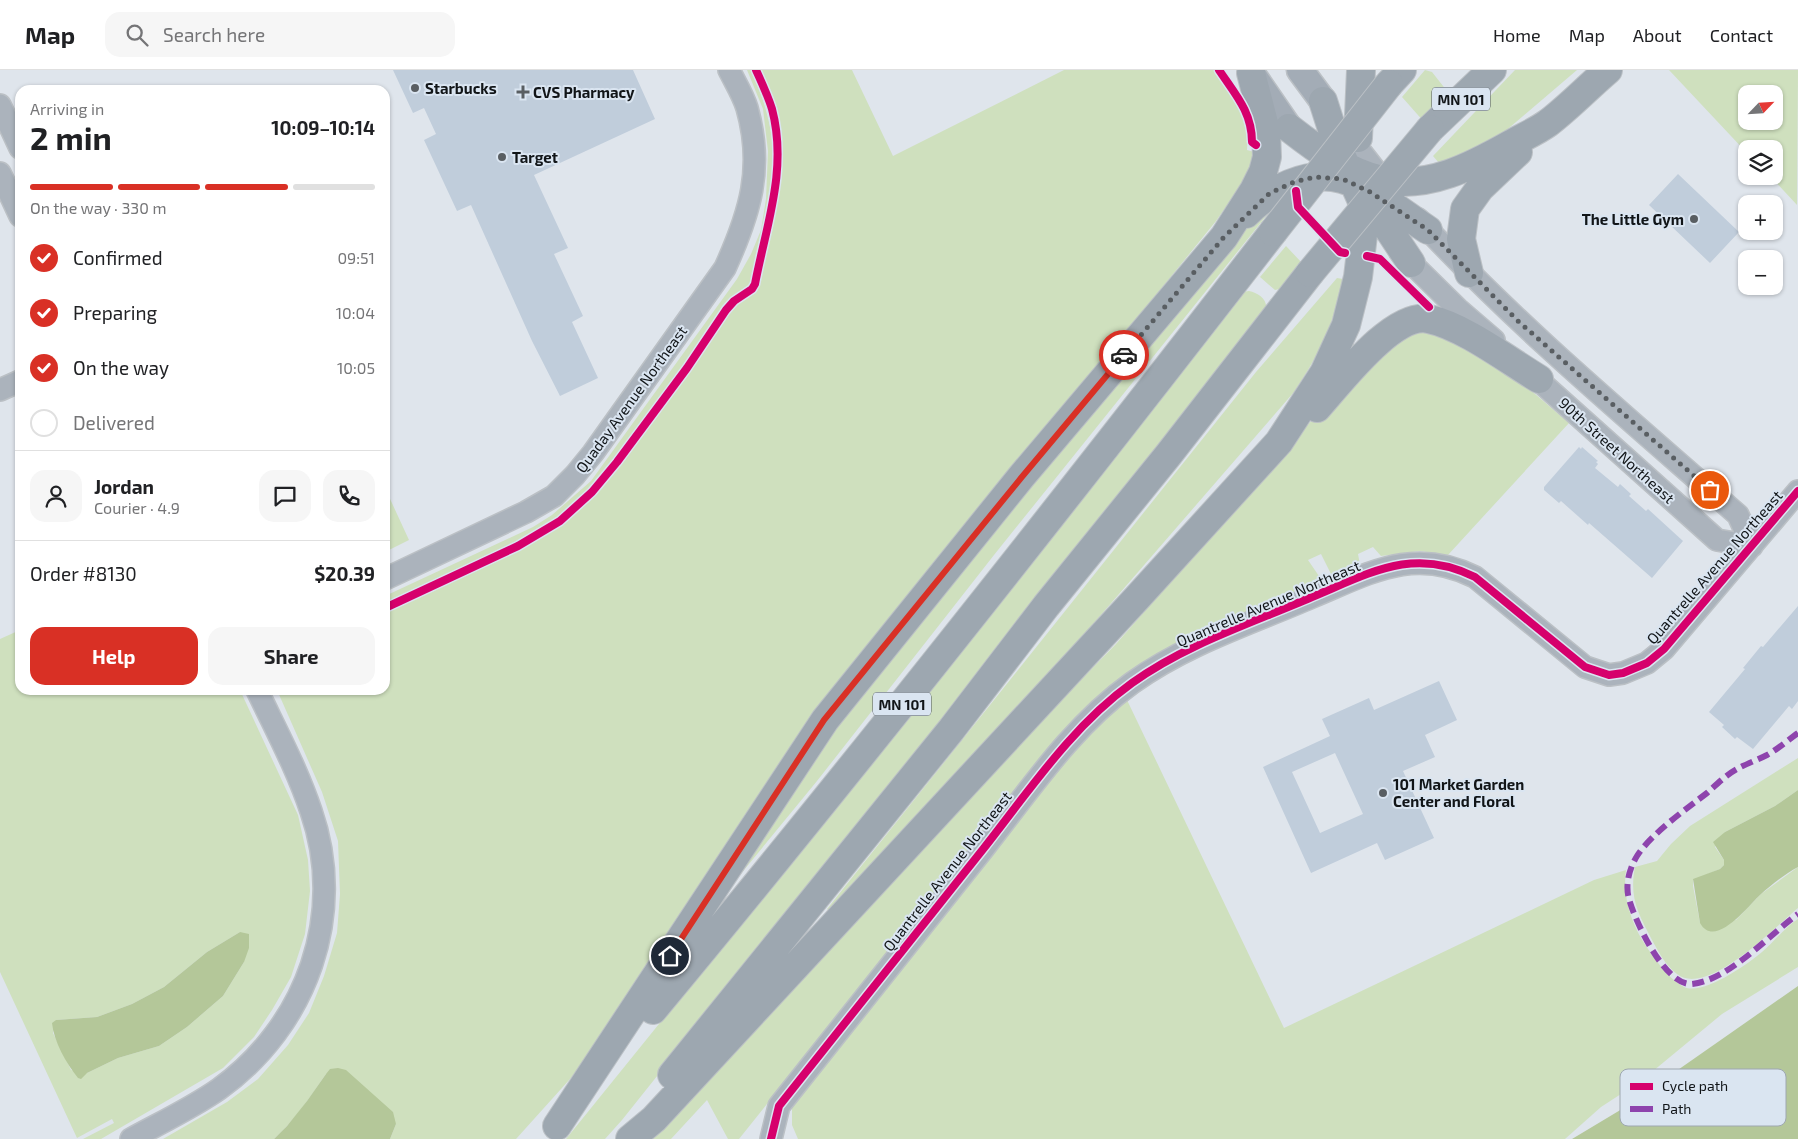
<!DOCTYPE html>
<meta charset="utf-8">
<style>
:root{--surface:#fff;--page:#f6f6f6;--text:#202124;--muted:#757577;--line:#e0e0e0;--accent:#d93025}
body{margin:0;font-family:"Exo 2",sans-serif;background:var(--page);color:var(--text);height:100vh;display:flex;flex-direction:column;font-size:19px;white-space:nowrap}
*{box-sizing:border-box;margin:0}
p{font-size:16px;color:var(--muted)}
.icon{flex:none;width:28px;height:28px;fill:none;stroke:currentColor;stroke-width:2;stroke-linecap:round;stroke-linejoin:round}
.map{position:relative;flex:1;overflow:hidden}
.drawer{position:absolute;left:15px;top:15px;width:375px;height:610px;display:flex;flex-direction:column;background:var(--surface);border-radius:15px;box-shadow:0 1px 4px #0004}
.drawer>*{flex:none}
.needle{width:32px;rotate:65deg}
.buttons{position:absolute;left:1738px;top:15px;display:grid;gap:10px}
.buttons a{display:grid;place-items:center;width:45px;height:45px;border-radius:10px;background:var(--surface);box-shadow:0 1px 4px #0004;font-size:25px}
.pin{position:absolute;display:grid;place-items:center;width:42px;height:42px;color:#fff;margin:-21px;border:2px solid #fff;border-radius:50%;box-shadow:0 1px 5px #0007}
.courier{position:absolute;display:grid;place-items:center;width:50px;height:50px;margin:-25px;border:4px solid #d93025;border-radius:50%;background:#fff;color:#222;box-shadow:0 1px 6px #0007}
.head em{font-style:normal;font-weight:700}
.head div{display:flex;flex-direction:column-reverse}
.head{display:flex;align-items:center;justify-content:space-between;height:85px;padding:0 15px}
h1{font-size:32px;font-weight:700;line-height:38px}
.bar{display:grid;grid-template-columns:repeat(4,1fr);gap:8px 5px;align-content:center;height:60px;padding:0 15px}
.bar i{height:6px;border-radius:4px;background:var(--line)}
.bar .on{background:var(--accent)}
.bar p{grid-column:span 4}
.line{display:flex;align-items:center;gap:12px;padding:0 15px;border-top:1px solid var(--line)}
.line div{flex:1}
.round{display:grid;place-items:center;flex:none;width:52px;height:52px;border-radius:15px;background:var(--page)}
ol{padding:0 15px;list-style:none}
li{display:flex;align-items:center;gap:15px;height:55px}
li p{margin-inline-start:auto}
li .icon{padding:5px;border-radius:50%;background:var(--accent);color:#fff;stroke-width:4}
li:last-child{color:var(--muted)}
li i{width:28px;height:28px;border:2px solid var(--line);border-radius:50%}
.button{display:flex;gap:10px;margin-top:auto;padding:10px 15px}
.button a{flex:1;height:58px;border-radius:15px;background:var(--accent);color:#fff;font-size:20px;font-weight:700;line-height:58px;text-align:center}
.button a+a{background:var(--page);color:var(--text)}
header{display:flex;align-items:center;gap:30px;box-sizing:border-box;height:70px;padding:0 25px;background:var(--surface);border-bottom:1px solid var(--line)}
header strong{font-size:24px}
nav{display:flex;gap:28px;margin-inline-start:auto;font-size:18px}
.search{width:350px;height:45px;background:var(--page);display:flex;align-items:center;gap:12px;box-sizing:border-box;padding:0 18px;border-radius:15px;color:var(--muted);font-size:19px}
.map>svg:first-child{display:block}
</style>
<header>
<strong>Map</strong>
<div class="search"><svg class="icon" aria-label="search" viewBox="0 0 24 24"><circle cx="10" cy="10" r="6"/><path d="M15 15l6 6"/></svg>Search here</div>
<nav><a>Home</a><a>Map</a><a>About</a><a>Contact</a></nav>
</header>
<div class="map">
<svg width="1798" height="1069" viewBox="0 0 1798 1069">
<rect width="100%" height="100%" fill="#dfe5ec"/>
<path fill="#cfe0be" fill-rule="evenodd" d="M747,0H751C770,41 780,87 770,132C766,152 759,171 755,192C753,199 754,207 752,214L729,233L609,399L573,436L537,461L514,473L385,534V526L533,457L552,445L591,411L737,209L751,184L761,160L766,129L768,81L763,39Z
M760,0H852L893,86L1064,0H1215C1234,28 1250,44 1247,80L1254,82C1250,109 1231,129 1216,151L928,506L662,887L570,1009L516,1069H390L396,1054L326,1004C310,1027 295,1050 274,1069H163L227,1032L258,1009L288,975L309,943L324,906L337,863L340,824L338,771L322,722L277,620H385V541L531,471L589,432L635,375L730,240L735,234L757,221C762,207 764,191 767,176C783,111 789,63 760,0Z
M1425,0L1432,2L1447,21V26L1425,53L1402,27Z
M1515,0H1577L1496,69L1474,82L1439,93L1433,86Z
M1669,0H1798L1797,135L1770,106H1774V79H1746V82ZM1746,24H1774V51H1746Z
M1275,135L994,485L817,711L735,811L729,808L783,722L1240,157Z
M1286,176L1302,193L1284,218L1275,220L1260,207Z
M1337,208L1343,209C1334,254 1320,283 1294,322L1067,584L833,844L827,839L1256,302Z
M1249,221C1258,223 1268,229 1266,240L990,589L622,1050L605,1069H566L819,756L1242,222Z
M1432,260L1514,306L1569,353L1448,485L1420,481L1381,486L1373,477L1358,484L1360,495L1333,508L1321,484L1308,490L1321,509L1320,513L1188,568L1149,590L1054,674L739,1069H728L707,1030L671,1069H651L939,755L1116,574L1313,349L1388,269Z
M385,418L409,470L385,482Z
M20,560V620H240L298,745L308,790L310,821L305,864L291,907L272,940L254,967L223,998L101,1069H83L114,1053L112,1049L77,1068L0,902V569ZM240,862L244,892L223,926L187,957L159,976L118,988L87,1003L71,1000L53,963L56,950L97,947L132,934L164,917L207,882Z
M1127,630L1284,958L1594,810L1626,800C1622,828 1632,856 1648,879C1658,893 1668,908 1684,917C1702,926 1747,895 1762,882C1774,872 1784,858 1798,849V897L1722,944L1641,1011L1601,1037L1565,1069H798L792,1055V1037L1058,699L1094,659Z
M1798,688V720L1775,736L1725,762L1715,777L1724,790V795L1720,799L1693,810V816L1700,853L1736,850L1761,824L1798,797V838C1775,857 1707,928 1677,904C1666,896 1658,881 1652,870C1638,843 1629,828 1635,797L1657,791L1671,774L1690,756Z"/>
<path fill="#b4c799" d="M1798,720V797C1785,804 1771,815 1760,825C1749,835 1715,880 1700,853L1693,809L1720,799L1724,795V790L1713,772L1725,762L1775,736Z
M240,862L249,864V878L244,892L223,926L187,957L159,976L118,988L87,1003L81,1009L78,1008C66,993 54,972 52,953L56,950L97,947L132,934L164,917L207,882Z
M1798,916V1069H1572L1622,1039Z
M338,998L346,1000L393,1042L396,1054L390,1069H274L287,1056L307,1031L326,1004L330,999Z"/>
<path fill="#c0cddb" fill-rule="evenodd" d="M393,0H633L655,49L534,105L568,178L554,184L583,246L572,252L598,308L560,326L532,271L471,135L457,141L424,70L436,64L424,38L413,43Z
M1678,104L1739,162L1710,193L1649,135Z
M1579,377L1581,379L1582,377L1598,391L1596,392L1598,394L1595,398L1618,417L1620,414L1631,424L1629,426L1646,441L1648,439L1683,471L1652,508L1589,453L1588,455L1561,431L1559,433L1544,420V417Z
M1798,536V631L1792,639L1789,636L1753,679L1737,667L1735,669L1722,657L1724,655L1709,642L1745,599L1743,598L1761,576L1763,577Z
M1439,611L1457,650L1425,665L1435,687L1403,701L1434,768L1385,790L1377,773L1311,803L1263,697L1330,666L1322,649L1369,628L1374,640ZM1335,683L1363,744L1320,763L1292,702Z"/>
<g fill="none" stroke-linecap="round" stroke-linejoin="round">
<defs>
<path id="minor" d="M0,35L20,78
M1343,59L1386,114
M0,103L20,146
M1418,149C1517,256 1629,349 1738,445L1752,476
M1400,182L1458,239L1494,270
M1526,299L1717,470L1752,476
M0,320L20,311
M385,509L526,442L554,426L575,405L593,383L725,198C750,143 764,98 747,38C743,25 735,12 729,0
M131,1069C160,1053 192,1038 219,1019C307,956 347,844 311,741C297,699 276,660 257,620
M771,1069L779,1036C847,950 915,864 984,778C1029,721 1072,656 1132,613C1186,574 1252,553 1312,527C1370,503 1414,476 1475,507L1585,597L1609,605L1623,603L1647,593L1664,579L1798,421"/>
<path id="major" d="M1300,0L1323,31
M1254,7L1289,58"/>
<path id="highway" d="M1389,14L1402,0
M1289,58C1316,79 1348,103 1382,110C1429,119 1472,96 1511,74C1523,67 1537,61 1548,53C1569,37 1588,17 1608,0
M1430,59L1492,0
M1358,68L1361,0
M1370,122L1389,160L1411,193
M1246,144C1270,120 1307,99 1342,109C1373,118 1402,143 1428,160
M1469,203L1461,169L1465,139L1480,118L1518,82
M1317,338C1339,314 1393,241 1429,249C1463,256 1509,291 1539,309
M653,940C865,685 1070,424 1273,162
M672,1005L951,660L1046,536L1169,384L1310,203
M557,1056L825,650L1021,407L1224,167L1254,120L1263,102L1267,87L1266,61L1251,3
M630,1069L654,1049L1137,528L1279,372L1324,303L1346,255L1358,207L1365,148L1361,129L1338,78L1323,31"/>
</defs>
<use href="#minor" stroke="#bbc0c5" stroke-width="24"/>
<use href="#major" stroke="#bbc0c5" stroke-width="29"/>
<use href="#highway" stroke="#bbc0c5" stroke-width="30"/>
<use href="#minor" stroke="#abb3bc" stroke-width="21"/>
<use href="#major" stroke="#a3acb6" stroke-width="26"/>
<use href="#highway" stroke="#9da7b0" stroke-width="28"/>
<defs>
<path id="highway-bridge" d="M1273,162L1389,14
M1310,203L1430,59"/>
</defs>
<use href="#highway-bridge" stroke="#bbc0c5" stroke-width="30" stroke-linecap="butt"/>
<use href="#highway-bridge" stroke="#9da7b0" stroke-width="28"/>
<path stroke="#8e44ad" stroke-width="6" stroke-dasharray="12 6" stroke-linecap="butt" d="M1798,663C1788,670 1778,679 1767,685C1757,690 1746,694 1737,699C1726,705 1716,715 1707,723C1686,739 1651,764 1637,786C1629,799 1625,815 1629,829C1635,851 1665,916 1692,914C1729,910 1769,865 1798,844"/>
<defs>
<path id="cycleway" d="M1219,0C1235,24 1252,42 1252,72L1256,75
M1296,121L1298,137L1340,182L1345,183
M1367,186L1380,189L1429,237
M385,538L518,476L560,451L592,422L617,392L687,298L726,240L734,231L752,219L755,214C766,156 788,99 772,39C768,26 762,13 756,0
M771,1069L779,1036C847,950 915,864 984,778C1029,721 1072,656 1132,613C1186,574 1252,553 1312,527C1370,503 1414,476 1475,507L1585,597L1609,605L1623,603L1647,593L1664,579L1798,421"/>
</defs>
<use href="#cycleway" stroke="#dae5f1" stroke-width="11"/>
<use href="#cycleway" stroke="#d6006c" stroke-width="8"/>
</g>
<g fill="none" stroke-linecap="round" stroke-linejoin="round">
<path stroke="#595e62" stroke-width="5" stroke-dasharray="0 9" d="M1124,285L1224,167L1270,123L1294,112L1315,107L1343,109L1370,122L1428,160L1518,251L1710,420"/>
<path stroke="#d93025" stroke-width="6" d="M670,886L824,650L1021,408L1124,285"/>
</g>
<g fill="#595e62" stroke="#dae5f1" stroke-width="2">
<circle cx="415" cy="18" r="5"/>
<path d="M520.5 14.5h5v5h5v5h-5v5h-5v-5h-5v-5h5z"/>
<circle cx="502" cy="87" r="5"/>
<circle cx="1694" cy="149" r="5"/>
<circle cx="1383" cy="723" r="5"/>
</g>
<g text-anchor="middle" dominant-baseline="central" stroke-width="4" stroke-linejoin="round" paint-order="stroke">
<g fill="#dae5f1" stroke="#4d5359" stroke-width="1">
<rect x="1432" y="17.5" width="58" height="23" rx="4"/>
<rect x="873" y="622.5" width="58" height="23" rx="4"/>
</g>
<g font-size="14" font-weight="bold" fill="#111518">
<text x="1461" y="29">MN 101</text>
<text x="902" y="634">MN 101</text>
</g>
<g font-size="15" font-weight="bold" fill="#111518" stroke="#dae5f1" text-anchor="start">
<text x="425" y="18">Starbucks</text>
<text x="533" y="22">CVS Pharmacy</text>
<text x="512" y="87">Target</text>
<text x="1684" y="149" text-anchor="end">The Little Gym</text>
<text x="1393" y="714">101 Market Garden<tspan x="1393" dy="17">Center and Floral</tspan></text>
</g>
<g font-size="15" fill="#111518" stroke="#dae5f1">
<text transform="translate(631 329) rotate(-54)">Quaday Avenue Northeast</text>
<text transform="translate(1617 380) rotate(42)">90th Street Northeast</text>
<text transform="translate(1714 497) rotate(-49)">Quantrelle Avenue Northeast</text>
<text transform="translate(1268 533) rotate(-23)">Quantrelle Avenue Northeast</text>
<text transform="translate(947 801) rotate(-52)">Quantrelle Avenue Northeast</text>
</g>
</g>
<rect x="1620" y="999" width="166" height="57" rx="8" fill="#dae5f1" stroke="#9ea7b0" stroke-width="1"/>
<rect x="1630" y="1013" width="23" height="7" fill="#d6006c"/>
<rect x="1630" y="1036" width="23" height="6" fill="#8e44ad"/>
<g font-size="14" fill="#111518">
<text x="1662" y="1021">Cycle path</text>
<text x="1662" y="1044">Path</text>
</g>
</svg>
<div class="buttons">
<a><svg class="needle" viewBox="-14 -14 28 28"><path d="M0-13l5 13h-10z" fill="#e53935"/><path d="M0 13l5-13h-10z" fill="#757577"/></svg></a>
<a><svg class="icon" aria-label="layers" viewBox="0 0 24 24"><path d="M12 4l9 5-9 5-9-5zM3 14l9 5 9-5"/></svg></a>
<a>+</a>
<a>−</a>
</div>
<div class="pin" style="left:1710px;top:420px;background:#ea580c"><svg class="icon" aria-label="bag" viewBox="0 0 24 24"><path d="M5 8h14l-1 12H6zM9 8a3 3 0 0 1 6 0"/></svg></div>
<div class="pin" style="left:670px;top:886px;background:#1f2937"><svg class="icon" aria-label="home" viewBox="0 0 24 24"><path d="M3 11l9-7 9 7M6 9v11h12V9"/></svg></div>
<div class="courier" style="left:1124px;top:285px"><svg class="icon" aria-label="car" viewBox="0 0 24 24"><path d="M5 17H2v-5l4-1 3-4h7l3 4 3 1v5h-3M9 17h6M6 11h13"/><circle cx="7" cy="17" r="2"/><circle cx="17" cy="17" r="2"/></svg></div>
<section class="drawer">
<div class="head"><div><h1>2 min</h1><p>Arriving in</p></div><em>10:09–10:14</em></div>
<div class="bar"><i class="on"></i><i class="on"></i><i class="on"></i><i></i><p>On the way · 330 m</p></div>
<ol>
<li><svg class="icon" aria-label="check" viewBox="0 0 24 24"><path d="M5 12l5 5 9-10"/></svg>Confirmed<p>09:51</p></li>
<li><svg class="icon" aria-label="check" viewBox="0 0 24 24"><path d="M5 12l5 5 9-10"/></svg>Preparing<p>10:04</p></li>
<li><svg class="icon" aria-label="check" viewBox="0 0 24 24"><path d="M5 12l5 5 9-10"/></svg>On the way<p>10:05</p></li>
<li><i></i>Delivered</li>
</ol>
<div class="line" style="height:90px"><a class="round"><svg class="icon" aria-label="person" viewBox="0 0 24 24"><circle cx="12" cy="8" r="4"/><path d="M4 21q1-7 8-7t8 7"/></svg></a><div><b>Jordan</b><p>Courier · 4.9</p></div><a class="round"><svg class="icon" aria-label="chat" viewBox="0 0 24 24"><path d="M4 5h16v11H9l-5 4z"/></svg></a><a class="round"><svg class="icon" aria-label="phone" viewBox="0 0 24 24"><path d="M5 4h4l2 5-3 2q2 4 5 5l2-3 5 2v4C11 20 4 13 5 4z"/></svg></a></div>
<div class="line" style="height:65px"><div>Order #8130</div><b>$20.39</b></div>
<div class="button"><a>Help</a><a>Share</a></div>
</section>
</div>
